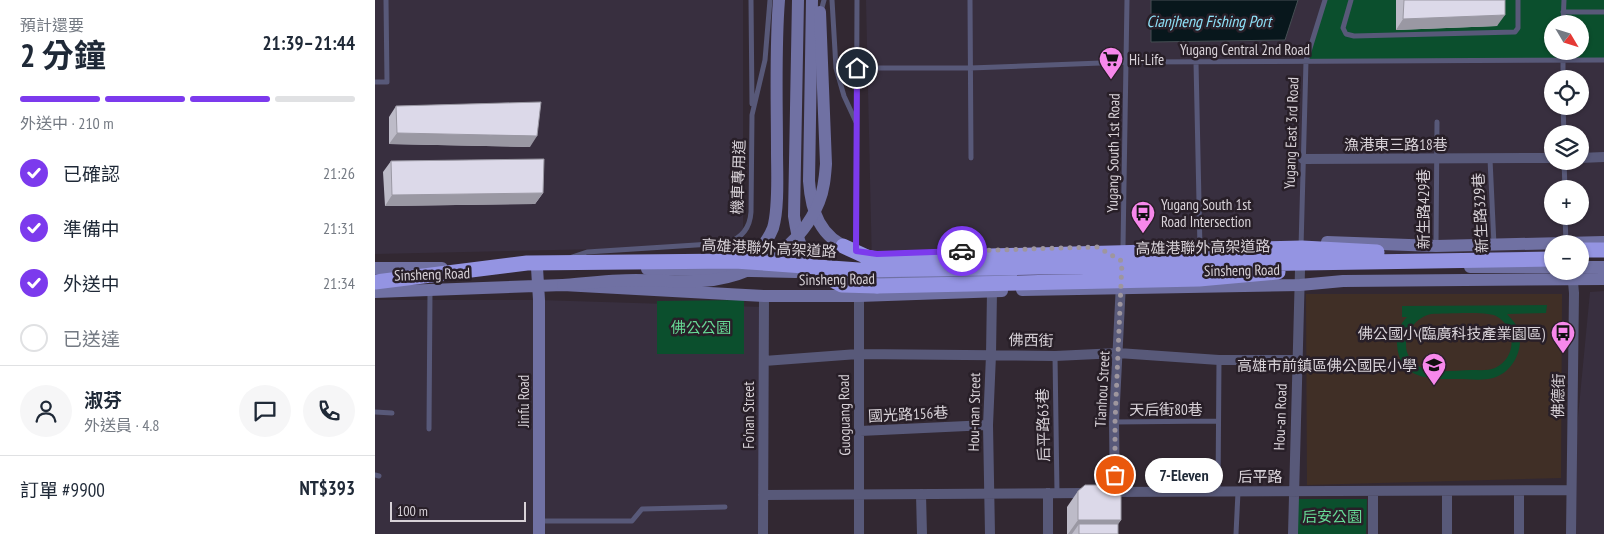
<!DOCTYPE html>
<html lang="zh-TW">
<meta charset="utf-8">
<style>
:root{--surface:#fff;--page:#f6f6f7;--text:#1f2937;--muted:#747a83;--line:#e0e1e3;--accent:#7c3aed}
body{margin:0;font-family:"PT Sans Narrow","Noto Sans TC",sans-serif;background:var(--page);color:var(--text);height:100vh;display:flex;flex-direction:column;font-size:19px;white-space:nowrap}
*{box-sizing:border-box;margin:0}
p{font-size:16px;color:var(--muted)}
.icon{flex:none;width:28px;height:28px;fill:none;stroke:currentColor;stroke-width:2;stroke-linecap:round;stroke-linejoin:round}
.map{position:relative;flex:1;overflow:hidden}
.side{display:flex;flex-direction:column;background:var(--surface);width:375px}
.side>*{flex:none}
.needle{width:32px;rotate:128deg}
.buttons{position:absolute;left:1169px;top:15px;display:grid;gap:10px}
.buttons a{display:grid;place-items:center;width:45px;height:45px;border-radius:50%;background:var(--surface);box-shadow:0 1px 4px #0004;font-size:25px}
.scale{position:absolute;left:15px;bottom:12px;width:136px;box-sizing:border-box;padding-left:5px;border:2px solid #d8d2d8;border-top:0;font-size:14px;line-height:18px;white-space:nowrap;color:#d8d2d8;-webkit-text-stroke:4px #281f28;paint-order:stroke}
.pin{position:absolute;display:grid;place-items:center;width:42px;height:42px;color:#fff;margin:-21px;border:2px solid #fff;border-radius:50%;box-shadow:0 1px 5px #0007}
.courier{position:absolute;display:grid;place-items:center;width:50px;height:50px;margin:-25px;border:4px solid #7c3aed;border-radius:50%;background:#fff;color:#222;box-shadow:0 1px 6px #0007}
.bubble{position:absolute;height:35px;border-radius:18px;background:var(--surface);box-shadow:0 1px 4px #0004;font-size:16px;font-weight:700;line-height:35px;text-align:center}
.headline em{font-style:normal;font-weight:700}
.headline div{display:flex;flex-direction:column-reverse}
.headline{display:flex;align-items:center;justify-content:space-between;height:85px;padding:0 20px}
h1{font-size:32px;font-weight:700;line-height:38px}
.bar{display:grid;grid-template-columns:repeat(4,1fr);gap:8px 5px;align-content:center;height:60px;padding:0 20px}
.bar i{height:6px;border-radius:4px;background:var(--line)}
.bar .current{background:var(--accent)}
.bar p{grid-column:span 4}
.line{display:flex;align-items:center;gap:12px;padding:0 20px;border-top:1px solid var(--line)}
.line div{flex:1}
.round{display:grid;place-items:center;flex:none;width:52px;height:52px;border-radius:26px;background:var(--page)}
ol{padding:0 20px;list-style:none}
li{display:flex;align-items:center;gap:15px;height:55px}
li p{margin-inline-start:auto}
li .icon{padding:5px;border-radius:50%;background:var(--accent);color:#fff;stroke-width:4}
li:last-child{color:var(--muted)}
li i{width:28px;height:28px;border:2px solid var(--line);border-radius:50%}
main{display:flex;flex:1;min-height:0}
.map>svg:first-child{display:block}
</style>
<main>
<section class="side">
<div class="headline"><div><h1>2 分鐘</h1><p>預計還要</p></div><em>21:39–21:44</em></div>
<div class="bar"><i class="current"></i><i class="current"></i><i class="current"></i><i></i><p>外送中 · 210 m</p></div>
<ol>
<li><svg class="icon" aria-label="check" viewBox="0 0 24 24"><path d="M5 12l5 5 9-10"/></svg>已確認<p>21:26</p></li>
<li><svg class="icon" aria-label="check" viewBox="0 0 24 24"><path d="M5 12l5 5 9-10"/></svg>準備中<p>21:31</p></li>
<li><svg class="icon" aria-label="check" viewBox="0 0 24 24"><path d="M5 12l5 5 9-10"/></svg>外送中<p>21:34</p></li>
<li><i></i>已送達</li>
</ol>
<div class="line" style="height:90px"><a class="round"><svg class="icon" aria-label="person" viewBox="0 0 24 24"><circle cx="12" cy="8" r="4"/><path d="M4 21q1-7 8-7t8 7"/></svg></a><div><b>淑芬</b><p>外送員 · 4.8</p></div><a class="round"><svg class="icon" aria-label="chat" viewBox="0 0 24 24"><path d="M4 5h16v11H9l-5 4z"/></svg></a><a class="round"><svg class="icon" aria-label="phone" viewBox="0 0 24 24"><path d="M5 4h4l2 5-3 2q2 4 5 5l2-3 5 2v4C11 20 4 13 5 4z"/></svg></a></div>
<div class="line" style="height:65px"><div>訂單 #9900</div><b>NT$393</b></div>
</section>
<div class="map">
<svg width="1229" height="534" viewBox="0 0 1229 534">
<rect width="100%" height="100%" fill="#322832"/>
<path fill="#382f3f" fill-rule="evenodd" d="M0,0H368V246L0,254Z
M491,0H776V42L910,40L923,0H1229V253L1205,244H1178L1177,254L497,267ZM1178,24H1205V51H1178ZM1178,79H1205V106H1178ZM1178,134H1205V161H1178ZM1178,189H1205V216H1178Z
M1229,291V534H1196V490L1215,292Z
M0,300H164L388,307L387,534H166L164,321L158,534H0Z"/>
<path fill="#402f26" d="M931,294H1187L1186,478L932,485Z"/>
<path fill="#0b4f2d" fill-rule="evenodd" d="M950,0H1229V60L931,61ZM1178,24H1205V51H1178Z
M369,300V354H282V301Z
M1172,305L1171,313L1132,314C1136,319 1141,323 1143,329C1150,348 1138,373 1118,378C1107,381 1094,379 1083,379C1057,379 1024,381 1022,344C1021,332 1024,326 1032,317H1027V306ZM1056,314C1070,314 1109,311 1121,316C1142,327 1142,358 1120,368C1113,371 1104,370 1097,370C1082,370 1061,374 1047,368C1020,356 1030,320 1056,314Z
M922,499H992L991,534H922Z"/>
<path fill="#08171c" stroke="#464f54" d="M776,0H923L910,40L776,42Z"/>
<g fill="none" stroke-linecap="round" stroke-linejoin="round">
<path stroke="#585979" stroke-width="5" d="M376,0L377,104
M457,0L461,68L469,96L481,122
M595,0L596,158
M976,0L968,28L971,34L979,36L1140,32L1143,28V0
M446,11L449,0
M1188,12H1229
M1188,24L1189,0
M1188,51V79
M821,62L825,249
M482,68H595L752,62L1229,60
M0,82H12L11,0
M1188,106L1189,134
M1115,159L1119,245
M1189,161L1190,189
M1190,216L1191,243
M748,246L752,0
M1061,246L1062,122
M926,247L931,61L950,0
M481,250L482,0
M197,257L212,252L352,243C367,238 375,228 376,212L377,115L390,60L395,0
M680,356L682,493
M0,412L17,413
M739,422L843,421
M54,429L55,291
M0,475L4,476
M843,491L844,360
M165,521H257L267,509L350,507
M861,534L863,492"/>
<path stroke="#585979" stroke-width="10" d="M1205,158L1229,157
M928,159L1178,158
M484,296V534
M389,361L483,354L680,356L743,353L844,360H922
M485,431L613,425
M1072,491V534
M734,492L1196,490
M673,493V534
M546,494L547,534
M388,495L714,493
M740,498L739,422L746,283
M388,534L389,296
M615,534L613,425L616,355L617,291
M918,534L925,270
M998,534V491
M1144,534V491
M1196,534L1199,293L1197,271"/>
<path stroke="#7071a3" stroke-width="12" d="M423,0L419,216C423,243 425,249 444,270
M437,0L434,181C436,211 445,238 476,249
M952,242L1061,246L1229,242
M364,262C380,257 392,243 398,228C404,208 402,173 402,152C402,101 400,50 404,0
M1095,267H1178
M1205,267H1229
M0,268H67
M162,268L164,300V534
M272,269L421,272
M488,278L636,276
M647,290L925,285L968,281L1229,279
M0,292L188,285L389,296H484L627,291"/>
<path stroke="#9494e2" stroke-width="15" d="M1205,250H1229
M448,275L467,285L502,286"/>
<path stroke="#7071a3" stroke-width="12" d="M188,285C212,283 237,280 261,280C286,280 313,283 338,280C383,273 426,246 444,202C449,190 450,177 451,164L445,12"/>
<path stroke="#9494e2" stroke-width="15" d="M468,246L492,257L501,259L927,248L1002,252
M0,282L152,263L360,261L484,270L1178,259
M502,286L824,279L903,272"/>
</g>
<path fill="#bdbbc8" d="M1021,0H1130L1122,26L1021,30Z
M21,106L155,147L14,144V117Z
M16,161L168,193L160,204L10,206L8,172Z
M703,491L746,520L743,524V534H692V507Z"/>
<path fill="#9a98a3" d="M1130,15L1122,26L1021,30L1028,19Z
M22,133L162,136L155,147L14,144Z
M168,193L160,204L10,206L17,195Z
M703,520H746L736,534L704,524L697,534H693Z"/>
<path fill="#dcd9e9" stroke="#9a98a3" d="M1029,0H1130V15L1028,19Z
M166,102L162,136L22,133L21,106Z
M169,159L168,193L17,195L16,161Z
M710,485H742L746,491V520H703V491Z
M704,524H743V534H704Z"/>
<g fill="none" stroke-linecap="round" stroke-linejoin="round">
<path stroke="#9e969e" stroke-width="5" stroke-dasharray="0 9" d="M587,251L722,247L747,261L740,422V475"/>
<path stroke="#7c3aed" stroke-width="6" d="M482,68L481,251L502,254L587,251"/>
</g>
<defs>
<symbol id="supermarket-pin" viewBox="-11 -11 22 30"><path d="M0 17L-7.5 6A9.5 9.5 0 1 1 7.5 6Z" fill="#f788eb" stroke="#281f28"/><path d="M-6-5.5h2.5l.6 2H6L4.5 2H-2.5L-4.4-4H-6ZM-1.5 3.2a1.3 1.3 0 1 0 .1 0ZM3 3.2a1.3 1.3 0 1 0 .1 0Z" fill="#111"/></symbol>
<symbol id="bus-pin" viewBox="-11 -11 22 30"><path d="M0 17L-7.5 6A9.5 9.5 0 1 1 7.5 6Z" fill="#f788eb" stroke="#281f28"/><path d="M-5-6H5V4H4V6H2V4H-2V6H-4V4H-5ZM-3.5-4V0h7V-4ZM-3.5 1.2v1.5H-2V1.2ZM2 1.2v1.5H3.5V1.2Z" fill="#111"/></symbol>
<symbol id="school-pin" viewBox="-11 -11 22 30"><path d="M0 17L-7.5 6A9.5 9.5 0 1 1 7.5 6Z" fill="#f788eb" stroke="#281f28"/><path d="M0-5L7-2L0 1L-7-2ZM-4 1L0 2.5L4 1V4Q0 6-4 4Z" fill="#111"/></symbol>
</defs>
<g fill-rule="evenodd">
<use href="#supermarket-pin" x="722" y="45" width="28" height="38"/>
<use href="#bus-pin" x="754" y="199" width="28" height="38"/>
<use href="#bus-pin" x="1174" y="319" width="28" height="38"/>
<use href="#school-pin" x="1045" y="351" width="28" height="38"/>
</g>
<g text-anchor="middle" dominant-baseline="central" stroke-width="5" stroke-linejoin="round" paint-order="stroke">
<g font-size="15" fill="#d8d2d8" stroke="#281f28">
<text x="870" y="49">Yugang Central 2nd Road</text>
<text transform="translate(916 133) rotate(-88)">Yugang East 3rd Road</text>
<text x="1021" y="144">漁港東三路18巷</text>
<text transform="translate(738 153) rotate(-89)">Yugang South 1st Road</text>
<text transform="translate(363 177) rotate(-88)">機車專用道</text>
<text transform="translate(1048 209) rotate(-90)">新生路429巷</text>
<text transform="translate(1105 213) rotate(-93)">新生路329巷</text>
<text transform="translate(828 247) rotate(-1)">高雄港聯外高架道路</text>
<text transform="translate(394 248) rotate(3)">高雄港聯外高架道路</text>
<text transform="translate(867 270) rotate(-1)">Sinsheng Road</text>
<text transform="translate(57 274) rotate(-2)">Sinsheng Road</text>
<text transform="translate(462 279) rotate(-1)">Sinsheng Road</text>
<text transform="translate(656 340) rotate(1)">佛西街</text>
<text transform="translate(727 389) rotate(-87)">Tianhou Street</text>
<text transform="translate(1183 396) rotate(-89)">佛德街</text>
<text transform="translate(148 401) rotate(-90)">Jinfu Road</text>
<text x="791" y="409">天后街80巷</text>
<text transform="translate(599 412) rotate(-89)">Hou-nan Street</text>
<text transform="translate(533 414) rotate(-3)">國光路156巷</text>
<text transform="translate(373 415) rotate(-90)">Fo'nan Street</text>
<text transform="translate(469 415) rotate(-91)">Guoguang Road</text>
<text transform="translate(905 417) rotate(-88)">Hou-an Road</text>
<text transform="translate(668 425) rotate(-91)">后平路63巷</text>
<text x="885" y="476">后平路</text>
</g>
<g font-size="15" fill="#d8d2d8" stroke="#281f28" text-anchor="start">
<text x="754" y="59">Hi-Life</text>
<text x="786" y="204">Yugang South 1st<tspan x="786" dy="17">Road Intersection</tspan></text>
<text x="1170" y="333" text-anchor="end">佛公國小(臨廣科技產業園區)</text>
<text x="1042" y="365" text-anchor="end">高雄市前鎮區佛公國民小學</text>
</g>
<g font-size="15" fill="#67da96" stroke="#281f28">
<text x="326" y="327">佛公公園</text>
<text x="957" y="516">后安公園</text>
</g>
<g font-size="16" font-style="italic" fill="#8ee0f7" stroke="#281f28">
<text x="834" y="21">Cianjheng Fishing Port</text>
</g>
</g>
</svg>
<div class="buttons">
<a><svg class="needle" viewBox="-14 -14 28 28"><path d="M0-13l5 13h-10z" fill="#e53935"/><path d="M0 13l5-13h-10z" fill="#747a83"/></svg></a>
<a><svg class="icon" aria-label="locate" viewBox="0 0 24 24"><circle cx="12" cy="12" r="6"/><path d="M12 2v4M12 18v4M2 12h4M18 12h4"/></svg></a>
<a><svg class="icon" aria-label="layers" viewBox="0 0 24 24"><path d="M12 4l9 5-9 5-9-5zM3 14l9 5 9-5"/></svg></a>
<a>+</a>
<a>−</a>
</div>
<div class="scale">100 m</div>
<div class="pin" style="left:740px;top:475px;background:#ea580c"><svg class="icon" aria-label="bag" viewBox="0 0 24 24"><path d="M5 8h14l-1 12H6zM9 8a3 3 0 0 1 6 0"/></svg></div>
<div class="pin" style="left:482px;top:68px;background:#1f2937"><svg class="icon" aria-label="home" viewBox="0 0 24 24"><path d="M3 11l9-7 9 7M6 9v11h12V9"/></svg></div>
<div class="courier" style="left:587px;top:251px"><svg class="icon" aria-label="car" viewBox="0 0 24 24"><path d="M5 17H2v-5l4-1 3-4h7l3 4 3 1v5h-3M9 17h6M6 11h13"/><circle cx="7" cy="17" r="2"/><circle cx="17" cy="17" r="2"/></svg></div>
<div class="bubble" style="left:770px;top:458px;width:78px">7-Eleven</div>
</div>
</main>
